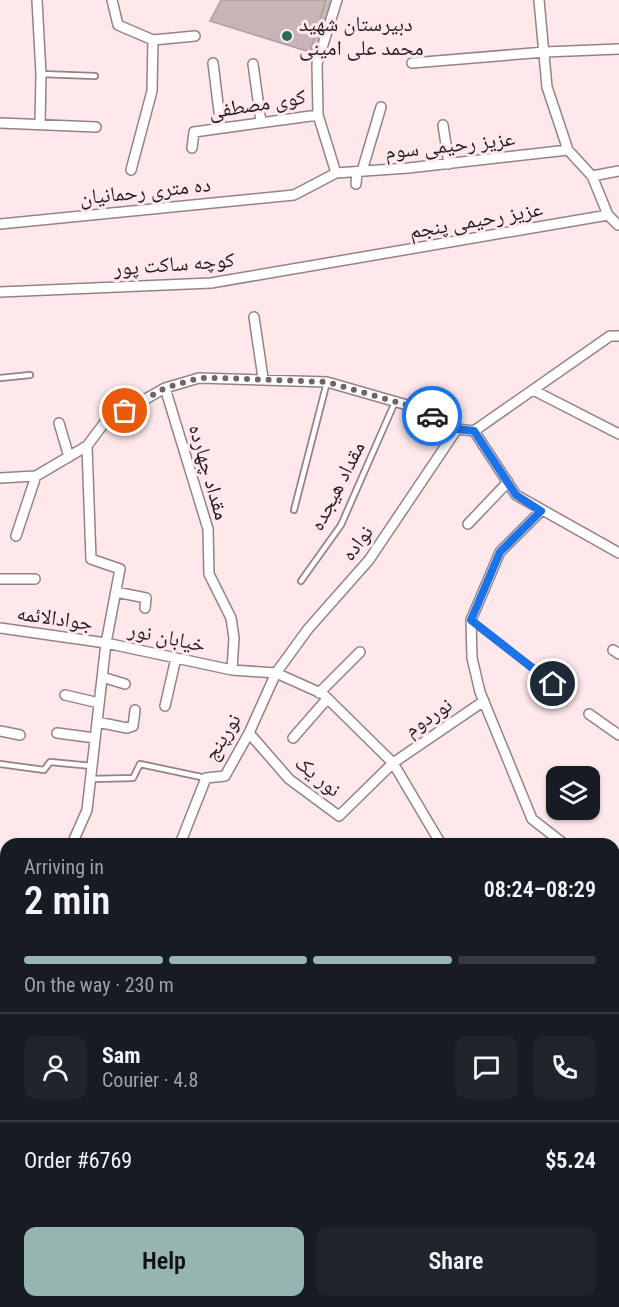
<!DOCTYPE html>
<meta charset="utf-8">
<style>
:root{--surface:#171b24;--page:#20242c;--text:#f1f3f6;--muted:#9ea1a6;--line:#363941;--accent:#96b5b0}
body{margin:0;font-family:"Roboto Condensed","Noto Naskh Arabic",sans-serif;background:var(--page);color:var(--text);height:100vh;display:flex;flex-direction:column;font-size:22px;white-space:nowrap}
*{box-sizing:border-box;margin:0}
p{font-size:20px;color:var(--muted)}
.icon{flex:none;width:33px;height:33px;fill:none;stroke:currentColor;stroke-width:2;stroke-linecap:round;stroke-linejoin:round}
.map{position:relative;flex:1;overflow:hidden}
.sheet{position:absolute;left:0px;top:838px;width:620px;height:470px;display:flex;flex-direction:column;background:var(--surface);border-radius:18px 18px 0 0;box-shadow:0 2px 4px #0004}
.sheet>*{flex:none}
.controls{position:absolute;left:546px;top:766px;display:grid;gap:12px}
.controls a{display:grid;place-items:center;width:54px;height:54px;border-radius:12px;background:var(--surface);box-shadow:0 2px 4px #0004;font-size:30px}
.pin{position:absolute;display:grid;place-items:center;width:51px;height:51px;color:#fff;margin:-26px;border:3px solid #fff;border-radius:50%;box-shadow:0 2px 6px #0007}
.courier{position:absolute;display:grid;place-items:center;width:60px;height:60px;margin:-30px;border:4px solid #1a73e8;border-radius:50%;background:#fff;color:#222;box-shadow:0 2px 8px #0007}
.overview em{font-style:normal;font-weight:600}
.overview div{display:flex;flex-direction:column-reverse}
.overview{display:flex;align-items:center;justify-content:space-between;height:102px;padding:0 24px}
h1{font-size:39px;font-weight:600;line-height:45px}
.bar{display:grid;grid-template-columns:repeat(4,1fr);gap:9px 6px;align-content:center;height:72px;padding:0 24px}
.bar i{height:8px;border-radius:4px;background:var(--line)}
.bar .current{background:var(--accent)}
.bar p{grid-column:span 4}
.line{display:flex;align-items:center;gap:15px;padding:0 24px;border-top:2px solid var(--line)}
.line div{flex:1}
.round{display:grid;place-items:center;flex:none;width:63px;height:63px;border-radius:12px;background:var(--page)}
.primary-button{display:flex;gap:12px;margin-top:auto;padding:12px 24px}
.primary-button a{flex:1;height:69px;border-radius:12px;background:var(--accent);color:#111;font-size:24px;font-weight:600;line-height:69px;text-align:center}
.primary-button a+a{background:var(--page);color:var(--text)}
.map>svg:first-child{display:block}
</style>
<div class="map">
<svg width="619" height="1307" viewBox="0 0 619 1307">
<rect width="100%" height="100%" fill="#fee8ec"/>
<path fill="#0003" d="M223,0H333L317,55L212,20Z"/>
<g fill="none" stroke-linecap="round" stroke-linejoin="round">
<path stroke="#88ecd4" stroke-width="20" d="M614,1042L619,1038
M349,1307L354,1302"/>
</g>
<path fill="#c8b4b7" stroke="#b19da0" stroke-width="1.5" d="M221,0H326L310,52L210,21Z"/>
<g fill="none" stroke-linecap="round" stroke-linejoin="round">
<defs>
<path id="lane" d="M41,74L95,76
M0,378L30,375
M294,510L327,382
M301,581L341,525L395,402
M473,622L553,684
M0,764L44,770L50,762L92,766
M91,779L133,778L140,764L206,778"/>
<path id="street" d="M37,0L41,74L40,125
M112,0L118,25L153,40L152,91L131,170
M539,0L547,87L568,150L592,176L608,215L618,225
M153,40L195,36
M213,63L221,128
M412,63L545,52L619,49
M253,64L261,122
M318,115L336,173
M0,123L96,127
M443,125L449,164
M192,148L194,132L318,115L317,64L337,0
M362,171L381,107
M592,176L619,171
M356,184L357,172
M0,224L294,195L336,173L408,168L568,150
M0,292L211,283L608,215
M254,317L263,378
M165,388L208,529L209,574L231,618L234,638L232,670
M533,390L619,434
M59,423L69,457
M474,431L516,495L619,553
M0,478L36,476L87,446L105,422L165,388L199,378L327,382L421,409L457,429L474,431L610,336H619
M541,511L500,552L471,620L472,658L480,692L532,819L564,844
M468,524L508,482
M16,536L36,476
M0,579H35
M116,592L146,598L145,608
M0,628L106,643L120,569L91,559L87,446
M613,650L619,654
M102,677L125,684
M319,693L360,652
M65,695L99,703
M165,706L176,658
M589,714L619,735
M97,722L127,728L133,726L135,710
M0,731L20,735
M57,733L95,738
M249,733L289,779L339,816L393,763L484,701
M293,738L327,699
M72,844L87,810L106,643L232,670L276,673L323,694L393,763L441,844
M180,844L206,778L225,776L249,733L276,673L308,629L369,560L457,429
M614,873L619,876
M614,905L619,890
M614,1005L619,999
M614,1090L619,1084
M322,1307L326,1302
M410,1307L415,1302"/>
</defs>
<use href="#lane" stroke="#968286" stroke-width="8"/>
<use href="#street" stroke="#968286" stroke-width="12"/>
<use href="#lane" stroke="#fff" stroke-width="4.5"/>
<use href="#street" stroke="#fff" stroke-width="9"/>
</g>
<g fill="none" stroke-linecap="round" stroke-linejoin="round">
<path stroke="#716467" stroke-width="6" stroke-dasharray="0 10.8" d="M125,411L165,388L199,378H220L327,382L421,409L432,416"/>
<path stroke="#1a73e8" stroke-width="8" d="M432,416L457,429L474,431L516,495L541,511L500,552L471,620L553,684"/>
</g>
<circle fill="#266a5b" stroke="#fee8ec" stroke-width="2" cx="287" cy="36" r="6"/>
<g text-anchor="middle" dominant-baseline="central" stroke-width="6" stroke-linejoin="round" paint-order="stroke">
<g font-size="21" fill="#251d1f" stroke="#fee8ec" text-anchor="start">
<text x="299" y="24">دبیرستان شهید<tspan x="299" dy="24">محمد علی امینی</tspan></text>
</g>
<g font-size="21" fill="#251d1f" stroke="#fee8ec">
<text transform="translate(257 104) rotate(-9)">کوی مصطفی</text>
<text transform="translate(450 145) rotate(-6)">عزیز رحیمی سوم</text>
<text transform="translate(145 191) rotate(-6)">ده متری رحمانیان</text>
<text transform="translate(476 220) rotate(-10)">عزیز رحیمی پنجم</text>
<text transform="translate(174 264) rotate(-4)">کوچه ساکت پور</text>
<text transform="translate(209 472) rotate(74)">مقداد چهارده</text>
<text transform="translate(337 486) rotate(-63)">مقداد هیجده</text>
<text transform="translate(357 543) rotate(-53)">نواده</text>
<text transform="translate(55 618) rotate(8)">جوادالائمه</text>
<text transform="translate(167 637) rotate(12)">خیابان نور</text>
<text transform="translate(428 717) rotate(-34)">نوردوم</text>
<text transform="translate(222 737) rotate(-58)">نورپنج</text>
<text transform="translate(318 776) rotate(39)">نور یک</text>
</g>
</g>
</svg>
<div class="controls">
<a><svg class="icon" aria-label="layers" viewBox="0 0 24 24"><path d="M12 4l9 5-9 5-9-5zM3 14l9 5 9-5"/></svg></a>
</div>
<div class="pin" style="left:125px;top:411px;background:#ea580c"><svg class="icon" aria-label="bag" viewBox="0 0 24 24"><path d="M5 8h14l-1 12H6zM9 8a3 3 0 0 1 6 0"/></svg></div>
<div class="pin" style="left:553px;top:684px;background:#1f2937"><svg class="icon" aria-label="home" viewBox="0 0 24 24"><path d="M3 11l9-7 9 7M6 9v11h12V9"/></svg></div>
<div class="courier" style="left:432px;top:416px"><svg class="icon" aria-label="car" viewBox="0 0 24 24"><path d="M5 17H2v-5l4-1 3-4h7l3 4 3 1v5h-3M9 17h6M6 11h13"/><circle cx="7" cy="17" r="2"/><circle cx="17" cy="17" r="2"/></svg></div>
<section class="sheet">
<div class="overview"><div><h1>2 min</h1><p>Arriving in</p></div><em>08:24–08:29</em></div>
<div class="bar"><i class="current"></i><i class="current"></i><i class="current"></i><i></i><p>On the way · 230 m</p></div>
<div class="line" style="height:108px"><a class="round"><svg class="icon" aria-label="person" viewBox="0 0 24 24"><circle cx="12" cy="8" r="4"/><path d="M4 21q1-7 8-7t8 7"/></svg></a><div><b>Sam</b><p>Courier · 4.8</p></div><a class="round"><svg class="icon" aria-label="chat" viewBox="0 0 24 24"><path d="M4 5h16v11H9l-5 4z"/></svg></a><a class="round"><svg class="icon" aria-label="phone" viewBox="0 0 24 24"><path d="M5 4h4l2 5-3 2q2 4 5 5l2-3 5 2v4C11 20 4 13 5 4z"/></svg></a></div>
<div class="line" style="height:78px"><div>Order #6769</div><b>$5.24</b></div>
<div class="primary-button"><a>Help</a><a>Share</a></div>
</section>
</div>
